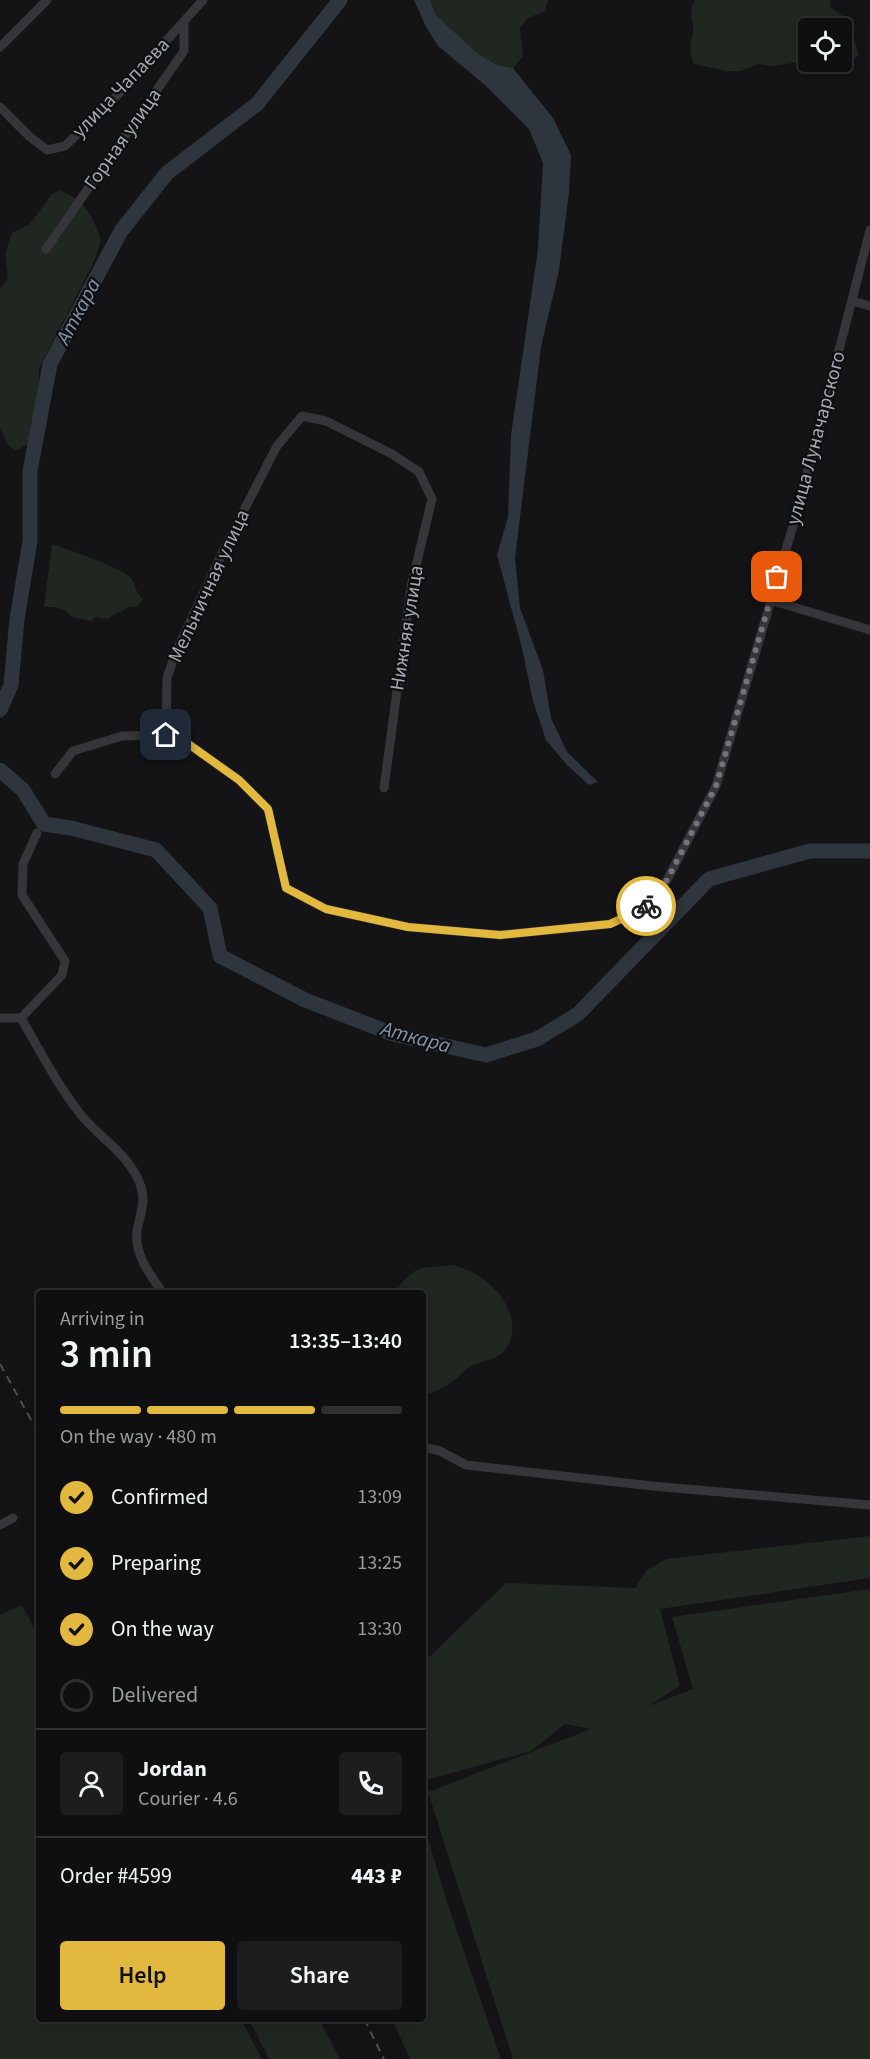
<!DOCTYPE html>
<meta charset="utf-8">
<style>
:root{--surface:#0f0e10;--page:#1d1c1e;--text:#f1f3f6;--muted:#9b9c9f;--line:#2f2e30;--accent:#e2b83f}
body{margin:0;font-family:"Source Sans 3",sans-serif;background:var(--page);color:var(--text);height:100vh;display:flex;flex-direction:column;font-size:22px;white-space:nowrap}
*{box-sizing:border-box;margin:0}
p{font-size:20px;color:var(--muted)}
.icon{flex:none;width:33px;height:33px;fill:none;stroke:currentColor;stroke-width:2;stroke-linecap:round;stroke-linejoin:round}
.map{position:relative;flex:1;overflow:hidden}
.details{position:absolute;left:36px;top:1290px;width:390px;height:732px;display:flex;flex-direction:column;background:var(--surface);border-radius:6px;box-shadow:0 3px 15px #0003,0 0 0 2px var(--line)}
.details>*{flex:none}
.controls{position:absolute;left:798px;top:18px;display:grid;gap:12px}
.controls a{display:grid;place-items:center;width:54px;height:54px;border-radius:6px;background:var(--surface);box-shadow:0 3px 15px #0003,0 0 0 2px var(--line);font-size:30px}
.pin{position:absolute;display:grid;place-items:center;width:51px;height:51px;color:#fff;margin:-26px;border-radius:12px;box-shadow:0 3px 9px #0006}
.courier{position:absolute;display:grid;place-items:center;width:60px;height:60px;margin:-30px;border:4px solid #e2b83f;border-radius:50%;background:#fff;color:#222;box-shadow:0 2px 8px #0007}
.summary em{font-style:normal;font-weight:600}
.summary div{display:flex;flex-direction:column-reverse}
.summary{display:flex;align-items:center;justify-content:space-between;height:102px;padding:0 24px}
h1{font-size:39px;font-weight:600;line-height:45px}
.bar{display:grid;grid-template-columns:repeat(4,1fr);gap:9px 6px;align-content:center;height:72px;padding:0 24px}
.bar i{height:8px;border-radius:4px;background:var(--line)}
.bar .current{background:var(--accent)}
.bar p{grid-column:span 4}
.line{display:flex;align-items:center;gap:15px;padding:0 24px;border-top:2px solid var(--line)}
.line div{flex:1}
.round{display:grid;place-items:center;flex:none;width:63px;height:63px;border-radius:6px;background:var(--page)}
ol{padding:0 24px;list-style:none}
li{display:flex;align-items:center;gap:18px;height:66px}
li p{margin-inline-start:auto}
li .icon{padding:6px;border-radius:50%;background:var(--accent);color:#111;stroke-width:4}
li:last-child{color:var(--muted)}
li i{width:33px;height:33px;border:3px solid var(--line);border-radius:50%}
.primary-button{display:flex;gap:12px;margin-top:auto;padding:12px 24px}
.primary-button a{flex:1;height:69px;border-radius:6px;background:var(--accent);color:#111;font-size:24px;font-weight:600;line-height:69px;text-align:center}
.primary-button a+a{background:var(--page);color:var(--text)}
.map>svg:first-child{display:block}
</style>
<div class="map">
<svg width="870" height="2059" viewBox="0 0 870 2059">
<rect width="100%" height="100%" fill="#141315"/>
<path fill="#202721" d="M430,0H548L545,11L528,18L520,28L523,56L513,68L497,65L478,54L436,15Z
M695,0H830L831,8L843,16L847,23L849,34L855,41L859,56L847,60L842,59V28H808V61L772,66L758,64L740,71H726L694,64C685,44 695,40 693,24C691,14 690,10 695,0Z
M60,191C84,197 94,219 101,240L94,262L39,368L37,420L28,444L16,451L9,446L0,428V288C10,281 8,273 6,262C4,253 9,242 12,233L30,224L52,194Z
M52,544C67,549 123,568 131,578C136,585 135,592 143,599L138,606L129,607L107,619L96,617L91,621L72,617L65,610L56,607H44Z
M454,1265C461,1268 469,1270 476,1274C501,1288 526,1324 504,1351C496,1360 484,1360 474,1365C465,1369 460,1376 452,1382C444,1388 432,1392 423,1397V1293H394C416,1263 419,1269 454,1265Z
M870,1536V1578L660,1609L680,1686L648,1706L693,1689L672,1617L870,1589V2059H513L428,1792L591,1729L565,1724L531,1751L423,1781V1658L430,1656L506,1583L635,1588L647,1570L666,1559Z
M22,1605L39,1637V2019H241L262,2059H0V1615Z
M423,1822L447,1902L501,2059H410L392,2019H423Z
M249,2019H319L340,2059H269Z"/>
<path fill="#2e353d" d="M414,0H430L436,15L478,54L497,65L513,68L553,118L571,155L569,193L559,270L541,347L515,558L520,608L543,670L551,718L567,752L598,782L589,785L567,765L546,740L533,701L522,648L497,555L508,517L511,435L538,249L543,163L529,129L485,85L438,46L426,27Z"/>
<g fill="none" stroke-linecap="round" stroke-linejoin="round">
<path stroke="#2e353d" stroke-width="15" d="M0,710L11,685L17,619L30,541V471L50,364L121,231L167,173L257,104L340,0
M0,770L23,790L44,824L71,828L156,850L210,908L220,956L305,1000L393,1034L486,1055L537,1039L578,1014L709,879L810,851H870"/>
<path stroke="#35353a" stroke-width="9" d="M0,47L47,0
M0,107L30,137L47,150L65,146L112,101L203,0
M46,249L184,51V23
M852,301L870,306
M770,600L870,630
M166,735L167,678L176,652L225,547L277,446L302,416L326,421L392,454L419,472L432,499L411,587L384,788
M55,774L73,751L122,736L166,735L180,738L239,780L268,809L286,888L326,909L408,927L500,935L610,924L643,909L667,880L716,786L798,509L870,230
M0,1018H21
M21,1018C40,1051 58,1086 82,1116C100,1138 123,1150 137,1177C148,1199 141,1209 137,1231C134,1254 150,1275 163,1293
M21,1018L62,975L65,961L22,895L23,864L37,833
M423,1447L440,1451L466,1465L652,1486L870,1505
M0,1525L13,1518"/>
<path stroke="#4e4f54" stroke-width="2" stroke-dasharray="8 6" stroke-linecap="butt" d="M0,1364L39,1434
M364,2019L384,2059"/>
</g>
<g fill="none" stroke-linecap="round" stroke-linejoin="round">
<path stroke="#73747c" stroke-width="6" stroke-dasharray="0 10.8" d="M646,906L667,880L716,786L777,577"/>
<path stroke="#e2b83f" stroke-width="8" d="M166,735L180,738L239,780L268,809L286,888L326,909L408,927L500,935L610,924L643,909L646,906"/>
</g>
<g text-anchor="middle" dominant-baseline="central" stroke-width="4.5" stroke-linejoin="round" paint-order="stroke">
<g font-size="20" fill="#a6a9b4" stroke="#0f0f10">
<text transform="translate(121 88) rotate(-46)">улица Чапаева</text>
<text transform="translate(123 139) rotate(-55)">Горная улица</text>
<text transform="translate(816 438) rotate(-75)">улица Луначарского</text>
<text transform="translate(209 586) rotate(-65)">Мельничная улица</text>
<text transform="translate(407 628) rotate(-81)">Нижняя улица</text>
</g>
<g font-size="21" font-style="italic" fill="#8094ad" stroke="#0f0f10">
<text transform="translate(78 311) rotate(-62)">Аткара</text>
<text transform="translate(416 1037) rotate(15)">Аткара</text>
</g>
</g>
</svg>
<div class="controls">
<a><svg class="icon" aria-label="locate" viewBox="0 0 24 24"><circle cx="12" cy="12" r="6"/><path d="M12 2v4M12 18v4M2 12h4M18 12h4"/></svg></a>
</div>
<div class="pin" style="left:777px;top:577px;background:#ea580c"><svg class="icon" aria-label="bag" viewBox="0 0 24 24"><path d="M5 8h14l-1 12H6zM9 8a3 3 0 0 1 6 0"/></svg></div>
<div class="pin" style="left:166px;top:735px;background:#1f2937"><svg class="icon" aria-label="home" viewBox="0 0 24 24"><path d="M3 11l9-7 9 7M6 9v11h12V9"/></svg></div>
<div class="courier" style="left:646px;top:906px"><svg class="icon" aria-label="bike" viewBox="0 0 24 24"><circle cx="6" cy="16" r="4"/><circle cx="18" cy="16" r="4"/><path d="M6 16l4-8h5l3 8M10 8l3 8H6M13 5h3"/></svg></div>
<section class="details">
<div class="summary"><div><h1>3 min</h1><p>Arriving in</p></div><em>13:35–13:40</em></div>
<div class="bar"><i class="current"></i><i class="current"></i><i class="current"></i><i></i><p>On the way · 480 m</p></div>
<ol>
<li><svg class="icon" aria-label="check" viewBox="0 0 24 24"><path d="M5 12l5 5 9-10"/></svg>Confirmed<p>13:09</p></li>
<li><svg class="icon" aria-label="check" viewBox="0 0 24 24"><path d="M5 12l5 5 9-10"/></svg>Preparing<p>13:25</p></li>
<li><svg class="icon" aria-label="check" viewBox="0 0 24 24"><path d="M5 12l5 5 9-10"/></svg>On the way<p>13:30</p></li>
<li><i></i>Delivered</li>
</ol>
<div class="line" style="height:108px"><a class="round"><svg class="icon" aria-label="person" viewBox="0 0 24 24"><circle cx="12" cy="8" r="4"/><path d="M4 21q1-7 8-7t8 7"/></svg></a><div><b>Jordan</b><p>Courier · 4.6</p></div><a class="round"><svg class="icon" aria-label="phone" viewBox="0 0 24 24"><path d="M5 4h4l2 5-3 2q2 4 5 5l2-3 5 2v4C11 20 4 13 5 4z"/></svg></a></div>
<div class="line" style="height:78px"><div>Order #4599</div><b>443 ₽</b></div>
<div class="primary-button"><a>Help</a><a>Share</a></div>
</section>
</div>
